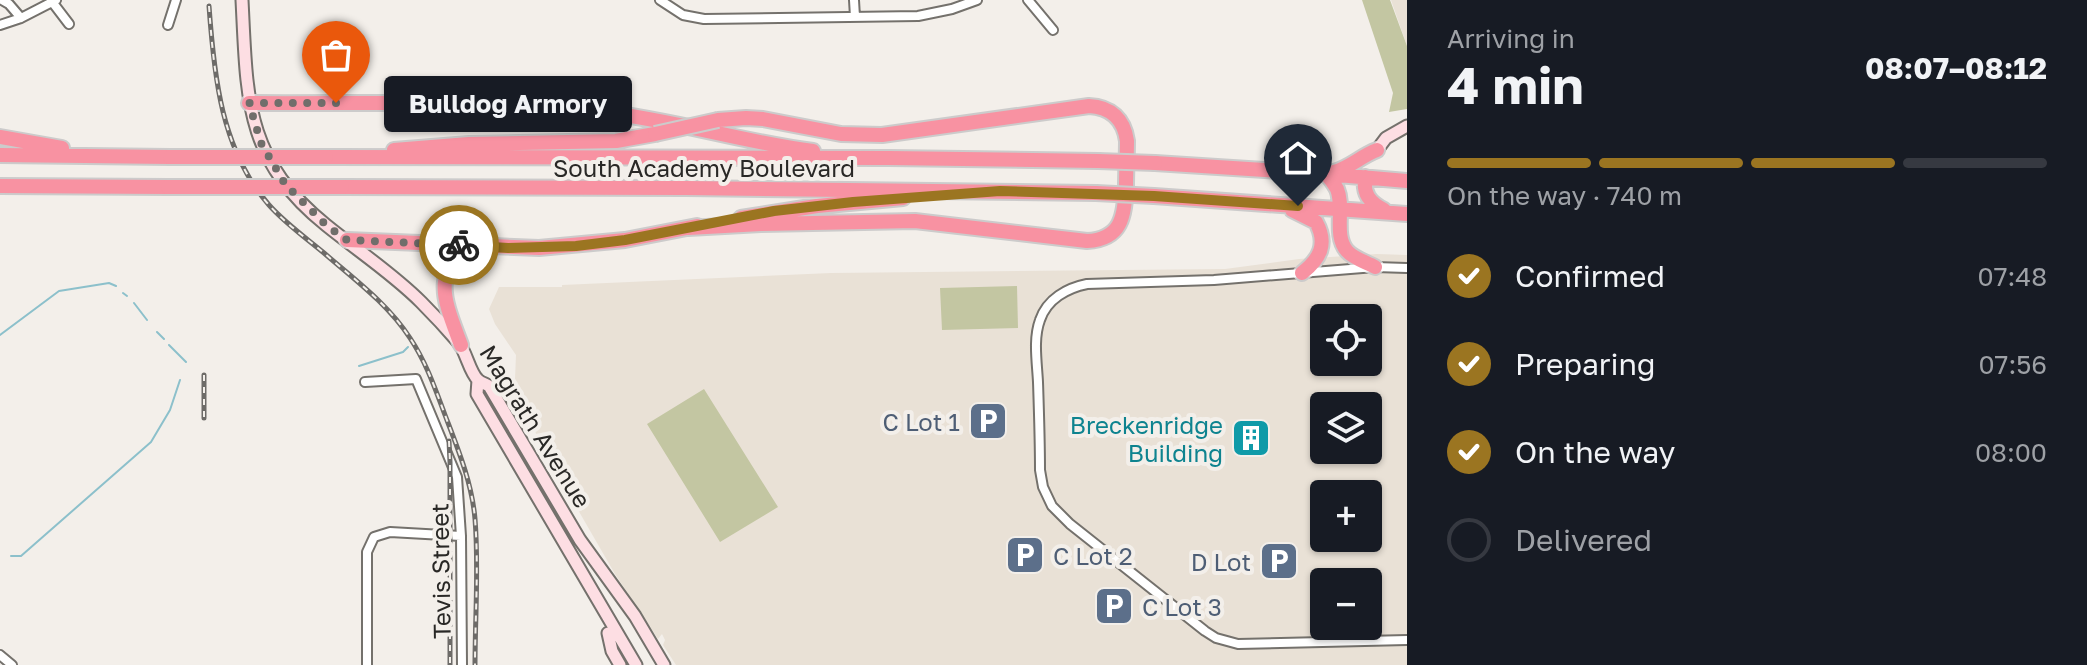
<!DOCTYPE html>
<meta charset="utf-8">
<style>
:root{--surface:#171b24;--page:#242831;--text:#f1f3f6;--muted:#9ea1a6;--line:#363941;--accent:#9b7521}
body{margin:0;font-family:"Golos Text",sans-serif;background:var(--page);color:var(--text);height:100vh;display:flex;flex-direction:column;font-size:30px;white-space:nowrap}
*{box-sizing:border-box;margin:0}
p{font-size:26px;color:var(--muted)}
.icon{flex:none;width:44px;height:44px;fill:none;stroke:currentColor;stroke-width:2;stroke-linecap:round;stroke-linejoin:round}
.map{position:relative;flex:1;overflow:hidden}
.drawer{display:flex;flex-direction:column;background:var(--surface);width:680px}
.drawer>*{flex:none}
.controls{position:absolute;left:1310px;top:304px;display:grid;gap:16px}
.controls a{display:grid;place-items:center;width:72px;height:72px;border-radius:8px;background:var(--surface);box-shadow:0 2px 6px #0004;font-size:40px}
.pin{position:absolute;display:grid;place-items:center;width:68px;height:68px;color:#fff;margin:-82px -34px;border-radius:50% 50% 50% 0;rotate:-45deg;box-shadow:0 0 8px #0007}
.pin .icon{rotate:45deg}
.courier{position:absolute;display:grid;place-items:center;width:80px;height:80px;margin:-40px;border:6px solid #9b7521;border-radius:50%;background:#fff;color:#222;box-shadow:0 2px 10px #0007}
.bubble{position:absolute;height:56px;border-radius:8px;background:var(--surface);box-shadow:0 2px 6px #0004;font-size:26px;font-weight:700;line-height:56px;text-align:center}
.summary em{font-style:normal;font-weight:700}
.summary div{display:flex;flex-direction:column-reverse}
.summary{display:flex;align-items:center;justify-content:space-between;height:136px;padding:0 40px}
h1{font-size:52px;font-weight:700;line-height:60px}
.bar{display:grid;grid-template-columns:repeat(4,1fr);gap:12px 8px;align-content:center;height:96px;padding:0 40px}
.bar i{height:10px;border-radius:6px;background:var(--line)}
.bar .selected{background:var(--accent)}
.bar p{grid-column:span 4}
ol{padding:0 40px;list-style:none}
li{display:flex;align-items:center;gap:24px;height:88px}
li p{margin-inline-start:auto}
li .icon{padding:8px;border-radius:50%;background:var(--accent);color:#fff;stroke-width:4}
li:last-child{color:var(--muted)}
li i{width:44px;height:44px;border:4px solid var(--line);border-radius:50%}
main{display:flex;flex:1;min-height:0}
.map>svg:first-child{display:block}
</style>
<main>
<div class="map">
<svg width="1407" height="665" viewBox="0 0 1407 665">
<rect width="100%" height="100%" fill="#f3efea"/>
<path fill="#e9e1d6" fill-rule="evenodd" d="M1391,0H1407V46Z
M1377,254L1407,255V665H676L663,645L665,640L662,634L658,639L615,574L540,444L515,379L516,355L495,324L489,309L499,287H562V285L831,273L1225,269L1299,259ZM1324,318H1368V362H1324ZM1324,406H1368V450H1324ZM1324,494H1368V538H1324ZM1324,582H1368V626H1324Z"/>
<path fill="#c3c6a2" d="M1362,0H1390L1407,46V109L1389,112L1393,93Z
M1017,286L1018,328L942,330L940,288Z
M704,389L778,507L720,542L647,424Z"/>
<g fill="none" stroke-linecap="round" stroke-linejoin="round">
<path stroke="#8cc0cb" stroke-width="2" d="M123,293L127,296
M134,303L147,320
M157,332L164,339
M0,335L59,291L109,283L116,286
M169,345L186,362
M359,366L403,352L408,347
M11,556H21L151,442L170,410L180,380"/>
<defs>
<path id="street" d="M2,0L9,4L21,18
M660,0L683,15L704,19L918,16L952,9L977,0
M854,0L855,17
M1028,0L1053,30
M53,3L69,24
M0,25L21,18L56,0
M168,25L176,0
M1407,268L1375,267L1214,280L1087,284C1067,288 1047,299 1040,320C1033,339 1037,362 1038,382C1039,412 1040,441 1040,470L1043,487L1052,506L1070,524L1205,631L1216,638L1238,644L1407,640
M365,382L416,379L457,477L461,536L462,665
M0,655L12,665
M367,665V552L374,537L390,532L461,536"/>
<path id="secondary" d="M242,0C247,97 244,159 326,225C358,251 392,273 421,302C434,315 447,329 459,343C466,352 470,373 478,380C481,383 486,384 489,386L580,540L635,616L664,665
M1377,150L1386,138L1407,126
M478,380L477,394L636,665
M608,633L612,651L620,665"/>
<path id="highway" d="M249,103C367,104 486,99 603,112C674,120 742,142 813,151
M0,137L62,148
M394,150L469,144L616,141L655,134
M0,155L170,157
M326,157L889,158L1098,161
M1155,163L1326,174L1407,181
M1334,172C1351,167 1361,156 1377,150
M1326,174C1330,178 1334,184 1337,189C1345,208 1333,235 1347,251C1354,259 1366,262 1375,267
M1365,177C1363,194 1369,202 1384,210
M0,186L168,187
M342,187L686,188L1096,193
M1154,196L1407,214
M1292,210L1316,222C1328,244 1320,259 1302,273
M741,218L817,206L903,198
M688,228L761,224L915,221L1087,241C1123,239 1124,215 1126,186C1126,171 1127,156 1127,141C1124,119 1111,107 1089,106L882,135L841,134L763,119L746,118L718,120
M347,240L539,248L625,240L697,226
M461,345C447,307 424,261 483,252"/>
</defs>
<use href="#street" stroke="#74716c" stroke-width="12"/>
<use href="#secondary" stroke="#74716c" stroke-width="15"/>
<use href="#highway" stroke="#cccbcb" stroke-width="18"/>
<use href="#street" stroke="#fff" stroke-width="8"/>
<use href="#secondary" stroke="#fddee3" stroke-width="11"/>
<use href="#highway" stroke="#f892a2" stroke-width="14"/>
<defs>
<path id="rail" d="M209,6C214,76 221,150 269,205C285,223 306,238 324,253C354,279 388,304 410,338C426,362 435,388 445,415C458,449 472,483 475,519C479,568 475,617 475,665
M204,375V418
M449,441L450,462V665"/>
</defs>
<use href="#rail" stroke="#6d6b68" stroke-width="5"/>
<use href="#rail" stroke="#f3efea" stroke-width="2" stroke-dasharray="6" stroke-linecap="butt"/>
<defs>
<path id="highway-bridge" d="M655,134L718,120
M170,157H326
M1098,161L1155,163
M168,187H342
M1096,193L1154,196"/>
</defs>
<use href="#highway-bridge" stroke="#cccbcb" stroke-width="18" stroke-linecap="butt"/>
<use href="#highway-bridge" stroke="#f892a2" stroke-width="14"/>
</g>
<g fill="none" stroke-linecap="round" stroke-linejoin="round">
<path stroke="#706e6b" stroke-width="8" stroke-dasharray="0 14.4" d="M336,103H249L261,143L285,184L327,226L347,240L459,245"/>
<path stroke="#9b7521" stroke-width="10" d="M459,245L508,248L576,246L625,240L774,211L853,202L1000,191L1154,196L1298,206"/>
</g>
<defs>
<symbol id="parking-square" viewBox="-11 -11 22 22"><rect x="-9" y="-9" width="18" height="18" rx="4" fill="#5c6f8a" stroke="#f3efea"/><path d="M-3.5-5.5H1a3.5 3.5 0 0 1 0 7H-1V5.5H-3.5ZM-1-3.4V-.6H.8a1.4 1.4 0 0 0 0-2.8Z" fill="#fff"/></symbol>
<symbol id="building-square" viewBox="-11 -11 22 22"><rect x="-9" y="-9" width="18" height="18" rx="4" fill="#0f9aa8" stroke="#f3efea"/><path d="M-4-6H4V6H1V3H-1V6H-4ZM-2.5-4.3h1.7v1.8h-1.7ZM.8-4.3h1.7v1.8H.8ZM-2.5-1h1.7V.8h-1.7ZM.8-1h1.7V.8H.8Z" fill="#fff"/></symbol>
</defs>
<g fill-rule="evenodd">
<use href="#parking-square" x="966" y="399" width="44" height="44"/>
<use href="#building-square" x="1229" y="416" width="44" height="44"/>
<use href="#parking-square" x="1003" y="533" width="44" height="44"/>
<use href="#parking-square" x="1257" y="539" width="44" height="44"/>
<use href="#parking-square" x="1092" y="584" width="44" height="44"/>
</g>
<g text-anchor="middle" dominant-baseline="central" stroke-width="8" stroke-linejoin="round" paint-order="stroke">
<g font-size="24" fill="#292826" stroke="#f3efea">
<text x="704" y="167">South Academy Boulevard</text>
<text transform="translate(536 426) rotate(58)">Magrath Avenue</text>
<text transform="translate(440 571) rotate(-91)">Tevis Street</text>
</g>
<g font-size="24" fill="#4e5e75" stroke="#f3efea" text-anchor="end">
<text x="960" y="421">C Lot 1</text>
<text x="1053" y="555" text-anchor="start">C Lot 2</text>
<text x="1251" y="561">D Lot</text>
<text x="1142" y="606" text-anchor="start">C Lot 3</text>
</g>
<g font-size="24" fill="#0d838f" stroke="#f3efea" text-anchor="end">
<text x="1223" y="424">Breckenridge<tspan x="1223" dy="28">Building</tspan></text>
</g>
</g>
</svg>
<div class="controls">
<a><svg class="icon" aria-label="locate" viewBox="0 0 24 24"><circle cx="12" cy="12" r="6"/><path d="M12 2v4M12 18v4M2 12h4M18 12h4"/></svg></a>
<a><svg class="icon" aria-label="layers" viewBox="0 0 24 24"><path d="M12 4l9 5-9 5-9-5zM3 14l9 5 9-5"/></svg></a>
<a>+</a>
<a>−</a>
</div>
<div class="pin" style="left:336px;top:103px;background:#ea580c"><svg class="icon" aria-label="bag" viewBox="0 0 24 24"><path d="M5 8h14l-1 12H6zM9 8a3 3 0 0 1 6 0"/></svg></div>
<div class="pin" style="left:1298px;top:206px;background:#1f2937"><svg class="icon" aria-label="home" viewBox="0 0 24 24"><path d="M3 11l9-7 9 7M6 9v11h12V9"/></svg></div>
<div class="courier" style="left:459px;top:245px"><svg class="icon" aria-label="bike" viewBox="0 0 24 24"><circle cx="6" cy="16" r="4"/><circle cx="18" cy="16" r="4"/><path d="M6 16l4-8h5l3 8M10 8l3 8H6M13 5h3"/></svg></div>
<div class="bubble" style="left:384px;top:76px;width:248px">Bulldog Armory</div>
</div>
<section class="drawer">
<div class="summary"><div><h1>4 min</h1><p>Arriving in</p></div><em>08:07–08:12</em></div>
<div class="bar"><i class="selected"></i><i class="selected"></i><i class="selected"></i><i></i><p>On the way · 740 m</p></div>
<ol>
<li><svg class="icon" aria-label="check" viewBox="0 0 24 24"><path d="M5 12l5 5 9-10"/></svg>Confirmed<p>07:48</p></li>
<li><svg class="icon" aria-label="check" viewBox="0 0 24 24"><path d="M5 12l5 5 9-10"/></svg>Preparing<p>07:56</p></li>
<li><svg class="icon" aria-label="check" viewBox="0 0 24 24"><path d="M5 12l5 5 9-10"/></svg>On the way<p>08:00</p></li>
<li><i></i>Delivered</li>
</ol>
</section>
</main>
